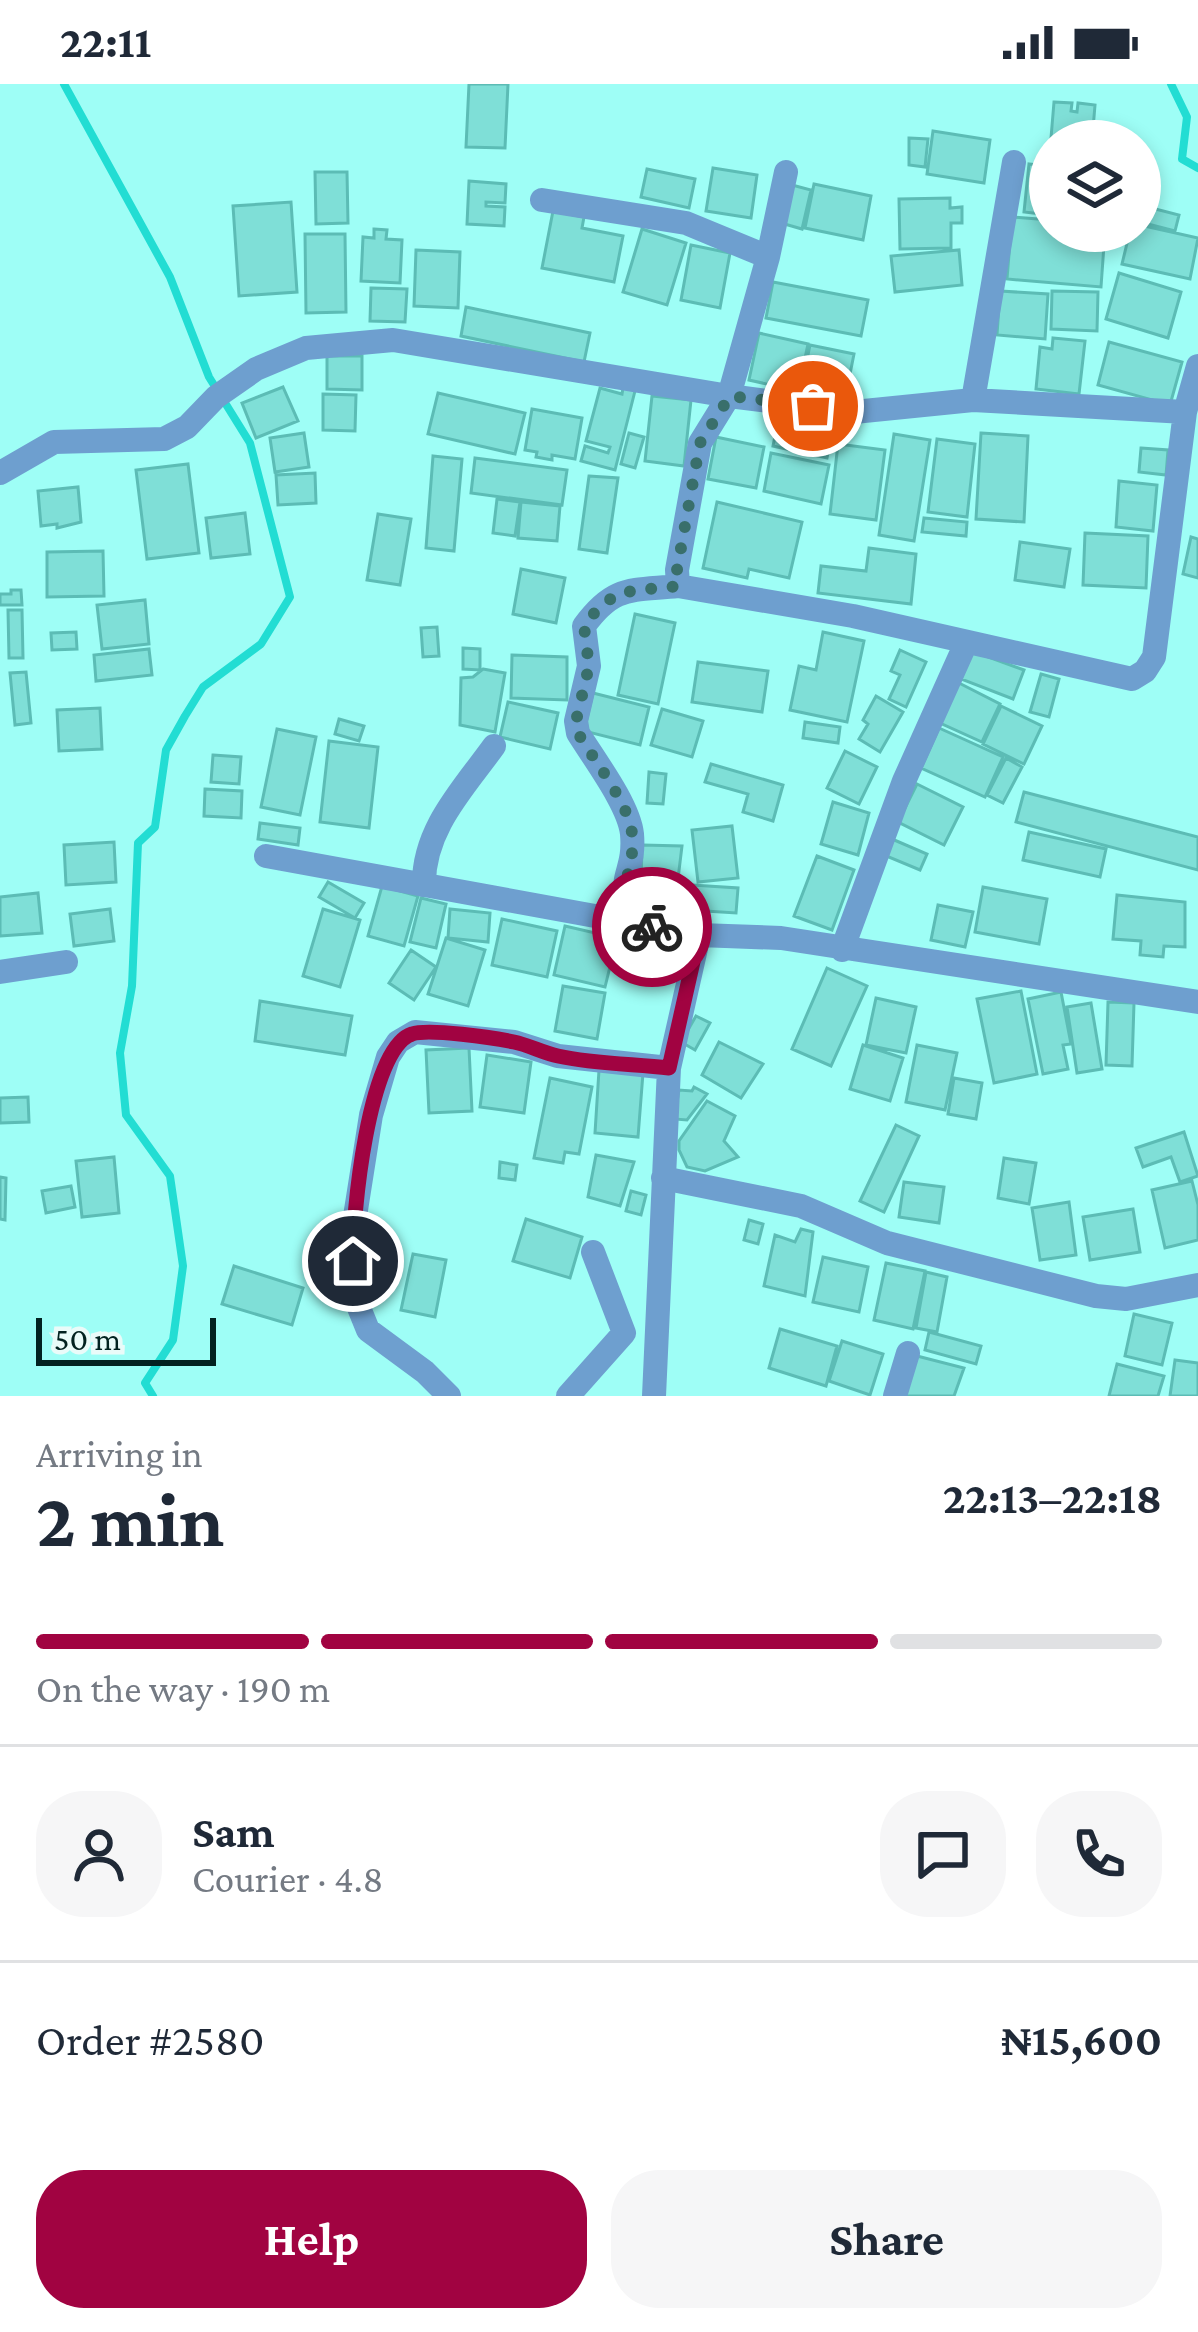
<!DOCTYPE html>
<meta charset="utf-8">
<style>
:root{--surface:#fff;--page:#f6f6f7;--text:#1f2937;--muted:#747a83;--line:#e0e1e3;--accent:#a10341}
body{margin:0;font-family:"Crimson Pro",serif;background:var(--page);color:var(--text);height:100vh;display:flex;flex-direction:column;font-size:45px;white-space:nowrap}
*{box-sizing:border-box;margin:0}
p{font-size:39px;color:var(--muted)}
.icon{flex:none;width:66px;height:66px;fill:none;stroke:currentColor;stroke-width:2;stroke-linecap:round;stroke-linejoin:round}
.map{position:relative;height:1312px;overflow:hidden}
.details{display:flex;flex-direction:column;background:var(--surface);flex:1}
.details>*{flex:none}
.tools{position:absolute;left:1029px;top:36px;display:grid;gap:24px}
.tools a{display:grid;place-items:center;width:132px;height:132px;border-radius:50%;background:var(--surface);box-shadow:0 6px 18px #0003;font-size:60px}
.scale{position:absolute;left:36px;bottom:30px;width:180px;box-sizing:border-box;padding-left:12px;border:6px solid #022220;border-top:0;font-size:33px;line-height:42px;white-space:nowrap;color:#022220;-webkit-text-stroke:9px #eafbf9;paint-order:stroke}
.pin{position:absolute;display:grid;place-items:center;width:102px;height:102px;color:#fff;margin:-51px;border:6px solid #fff;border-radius:50%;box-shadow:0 3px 12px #0007}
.courier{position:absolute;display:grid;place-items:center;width:120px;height:120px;margin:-60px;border:9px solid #a10341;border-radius:50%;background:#fff;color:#222;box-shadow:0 3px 15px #0007}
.head em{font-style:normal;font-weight:700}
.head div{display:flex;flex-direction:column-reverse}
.head{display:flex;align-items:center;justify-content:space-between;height:204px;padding:0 36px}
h1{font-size:78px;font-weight:700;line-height:90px}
.bar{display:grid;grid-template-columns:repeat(4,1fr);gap:18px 12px;align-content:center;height:144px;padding:0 36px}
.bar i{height:15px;border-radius:9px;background:var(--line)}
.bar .active{background:var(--accent)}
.bar p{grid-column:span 4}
.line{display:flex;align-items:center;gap:30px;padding:0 36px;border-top:3px solid var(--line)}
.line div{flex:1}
.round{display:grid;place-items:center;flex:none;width:126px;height:126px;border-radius:48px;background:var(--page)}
.button{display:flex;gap:24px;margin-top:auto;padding:24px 36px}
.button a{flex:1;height:138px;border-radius:48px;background:var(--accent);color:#fff;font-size:48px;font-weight:700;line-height:138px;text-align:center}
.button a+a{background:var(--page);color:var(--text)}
.status{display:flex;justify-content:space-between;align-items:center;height:84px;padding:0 60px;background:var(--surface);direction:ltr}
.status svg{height:33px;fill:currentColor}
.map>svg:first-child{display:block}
</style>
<div class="status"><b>22:11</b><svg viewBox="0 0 49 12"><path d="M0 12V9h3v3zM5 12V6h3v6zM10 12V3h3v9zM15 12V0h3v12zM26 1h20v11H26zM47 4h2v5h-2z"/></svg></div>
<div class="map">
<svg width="1198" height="1312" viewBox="0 0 1198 1312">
<rect width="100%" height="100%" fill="#9efef6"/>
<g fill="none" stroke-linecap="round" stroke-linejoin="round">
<path stroke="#22ddd3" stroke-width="8" d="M64,0L170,193L209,293L250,359L290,513L261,560L203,603L185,632L166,666L155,743L138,759L132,902L120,969L126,1031L170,1092L183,1182L173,1256L145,1299L153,1312
M1171,0L1187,33L1182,75L1198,84"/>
</g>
<path fill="#7fdfd7" stroke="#5cbcb5" stroke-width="3" d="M469,0H508L505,64L466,63Z
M1054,18L1072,19L1071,27L1077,28L1078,19L1095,21L1092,57L1051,54Z
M933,47L990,56L984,99L927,90Z
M909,54L928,55L925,83L909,81Z
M1029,80L1050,82V131L1024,128Z
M713,84L757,91L751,134L706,127Z
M647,85L695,95L689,124L641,113Z
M315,88H347L348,139L316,140Z
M469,97L506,100L505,119L486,118V122L505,123L504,142L467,140Z
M814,100L871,112L863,156L805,144Z
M792,101L811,106L802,145L781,139Z
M950,114V124L962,123V139H951V164L900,165L899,115Z
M291,118L297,208L239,212L233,122Z
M1140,121L1179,131L1175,147L1140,138Z
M553,127L584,133L582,144L623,152L614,198L542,184Z
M1012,133L1050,136V147H1105L1101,203L1007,195Z
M1140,141L1198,154L1190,195L1122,180L1130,147H1140Z
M374,145L387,146L386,155L402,156L400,199L361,197L363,153L374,154Z
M642,145L686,159L667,221L623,208Z
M305,150H345L346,228L306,229Z
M691,161L730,169L720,224L681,216Z
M416,166L460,168L458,224L414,222Z
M959,166L962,201L895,208L891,172Z
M1119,189L1181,208L1168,254L1106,235Z
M773,198L868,216L861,252L766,234Z
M371,204L407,205L405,238L370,237Z
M1000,207L1048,210L1045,255L997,251Z
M1052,207L1098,208L1097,247L1051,245Z
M466,223L590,249L584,278L461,252Z
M759,249L808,260L798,307L749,296Z
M1053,254L1085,257L1079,310L1036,305L1040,263L1052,265Z
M1109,258L1182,278L1170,321L1098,301Z
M810,261L854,270L845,315L801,305Z
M327,272H362V306L327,305Z
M283,303L298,337L256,354L242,319Z
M636,303L615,386L581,377L585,362L608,369L610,363L586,357L600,304L622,310L623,304Z
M438,309L525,329L515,370L428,350Z
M323,310L356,311L355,347L323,346Z
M652,312L691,316L684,382L645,377Z
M532,325L582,334L575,375L552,371V376L536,373L537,368L525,366Z
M777,342L831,354L827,374L773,362Z
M304,349L309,383L275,388L270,354Z
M629,349L644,353L635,384L621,380Z
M981,349L1028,352L1024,438L976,435Z
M894,350L930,356L914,457L879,451Z
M716,353L764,363L756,404L708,395Z
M937,355L975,360L967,433L928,428Z
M838,360L885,366L876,436L830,430Z
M1141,364L1168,366L1166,391L1139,388Z
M771,369L829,381L821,420L764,407Z
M433,372L462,375L454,467L426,464Z
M475,374L567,386L562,421L471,409Z
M188,380L199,469L147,475L136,386Z
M315,389L316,419L278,421L276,391Z
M589,392L618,394L607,469L579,465Z
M1119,397L1157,401L1153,447L1116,443Z
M78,403L81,438L57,444V440L41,442L38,407Z
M497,415L520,418L515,452L493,449Z
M521,418L560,422L557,457L518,454Z
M717,418L802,438L789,494L749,485L747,494L703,484Z
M245,429L250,470L211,474L206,434Z
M378,430L411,435L400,501L367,496Z
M924,434L967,438L966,452L922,448Z
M1085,449L1148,452L1146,504L1083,501Z
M1191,453L1198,455V494L1183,490Z
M1020,458L1070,465L1064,503L1015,496Z
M869,464L916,470L911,520L818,509L821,482L866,487Z
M103,467L104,512L47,513V468Z
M521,485L565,494L556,539L513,530Z
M11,506H21L22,521H0V510H11Z
M145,516L149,560L102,565L97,521Z
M8,526H22L23,574H9Z
M635,530L675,539L658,620L618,611Z
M437,543L439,572L423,573L421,544Z
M76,548L77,565L52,566L51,549Z
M823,548L864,557L847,638L790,626L799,582L816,586Z
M463,564L480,565V586L463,585Z
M149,565L152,591L96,597L94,571Z
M900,566L926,578L906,623L889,615L900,591L891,587Z
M972,567L1024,586L1013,615L961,595Z
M512,571L567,573V616L511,614Z
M698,578L768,587L762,628L692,618Z
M483,585L505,589L495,648L460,641L461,594L473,593Z
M26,588L31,639L15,641L10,589Z
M1041,590L1059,595L1049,633L1030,628Z
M959,599L1000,620L982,658L940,639Z
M593,609L649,623L640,661L584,647Z
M876,612L903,628L880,668L859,655L868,640L863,636Z
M508,618L558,629L550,665L500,653Z
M1001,622L1042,642L1024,680L983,660Z
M100,624L102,665L59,667L57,626Z
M662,625L703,637L692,673L651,661Z
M339,635L364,642L359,657L335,650Z
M805,638L840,643L838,659L803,654Z
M939,644L1003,673L985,713L921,684Z
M277,645L316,653L300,731L261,723Z
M329,657L378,663L369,744L320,738Z
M845,667L877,683L859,720L827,704Z
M213,671L241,673L239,700L211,698Z
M1006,674L1022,683L1003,719L987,711Z
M711,680L783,701L773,737L743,728L748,710L705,698Z
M649,688L666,690L663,720L647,719Z
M917,700L963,723L944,761L898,738Z
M205,705L242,707L241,734L204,732Z
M1024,708L1198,753V786L1016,738Z
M833,718L869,729L858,771L821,760Z
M260,739L300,744L298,761L258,755Z
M732,742L738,794L698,798L692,746Z
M1029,748L1106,765L1100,793L1023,776Z
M885,752L927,770L920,786L879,769Z
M114,758L116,798L66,801L64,761Z
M642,761L682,762L677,803L641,801Z
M817,772L854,786L832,846L794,832Z
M328,798L364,819L355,834L319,813Z
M692,801L738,804L736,829L690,826Z
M382,802L418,812L404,862L368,852Z
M983,803L1047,815L1039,860L975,848Z
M38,809L42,849L0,852V813Z
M1117,811L1185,818V863L1164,862L1163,873L1140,871L1141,857L1113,855Z
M421,814L446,820L436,864L410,858Z
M938,821L973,828L965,863L931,856Z
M110,825L114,857L74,862L70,830Z
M323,825L360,836L340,903L303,892Z
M450,825L490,829L488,858L448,854Z
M502,835L557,847L547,893L492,881Z
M565,842L617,854L605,903L554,891Z
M446,854L485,866L468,922L428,910Z
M411,866L436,883L414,916L389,899Z
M827,884L867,902L831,982L792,965Z
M563,902L605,909L597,955L555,947Z
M1021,907L1037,990L994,999L977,915Z
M1061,908L1071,960L1063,961L1068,985L1043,990L1028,915Z
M876,914L916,923L906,969L866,961Z
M260,917L352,932L345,971L255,957Z
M1108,918L1134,919L1132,982L1106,981Z
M1091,919L1102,985L1077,989L1067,923Z
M696,932L710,939L695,966L681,958Z
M719,958L763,980L741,1014L702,991Z
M863,961L903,974L890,1017L850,1005Z
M917,961L957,969L945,1026L906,1018Z
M469,964L472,1027L429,1029L426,966Z
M487,971L531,978L524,1029L480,1023Z
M599,986L643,989L638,1053L595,1049Z
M550,994L592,1003L579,1070L565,1068L563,1079L534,1074Z
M954,994L982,999L976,1035L948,1030Z
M694,1003L707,1010L687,1036L674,1035L679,1006L692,1007Z
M28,1013L29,1038L0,1039V1014Z
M707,1017L735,1032L724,1057L738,1073L705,1087L687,1083L679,1066V1057Z
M896,1041L919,1052L884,1128L860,1117Z
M1184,1048L1198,1092L1180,1098L1171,1073L1143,1083L1136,1064Z
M596,1071L634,1078L620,1122L588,1113Z
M114,1073L119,1129L82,1133L76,1077Z
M1004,1074L1036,1079L1029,1120L998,1114Z
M500,1078L517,1081L515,1096L499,1094Z
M0,1093L6,1094L5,1136L0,1135Z
M1192,1097L1198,1121V1156L1165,1164L1152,1106Z
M904,1098L944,1103L939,1139L899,1133Z
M71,1102L75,1123L46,1129L42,1107Z
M631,1107L646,1111L641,1131L626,1127Z
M1069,1118L1076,1171L1040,1176L1032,1124Z
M1133,1125L1140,1168L1090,1176L1083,1133Z
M365,1134L384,1169L362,1181Z
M526,1135L582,1153L570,1194L513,1177Z
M749,1136L763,1140L758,1160L744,1156Z
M801,1145L813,1148L805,1212L764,1202L775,1151L795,1158Z
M413,1170L446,1176L435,1233L401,1226Z
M823,1173L868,1183L859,1228L813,1218Z
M886,1179L925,1187L913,1245L874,1236Z
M234,1182L303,1204L292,1241L222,1220Z
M926,1188L947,1193L937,1248L916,1244Z
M1134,1230L1172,1239L1162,1281L1125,1272Z
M780,1245L837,1262L826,1302L769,1284Z
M929,1248L981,1262L976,1280L925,1266Z
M842,1257L883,1270L870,1311L829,1297Z
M917,1272L964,1284L954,1312H904Z
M1175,1276L1198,1279V1312H1170Z
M1117,1280L1164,1292L1158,1312H1109Z"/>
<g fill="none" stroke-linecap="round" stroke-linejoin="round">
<path stroke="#6e9fcf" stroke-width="24" d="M786,88L768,173L729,312L700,359L677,486L678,502L853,532L1132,595L1145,587L1154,573L1185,328L1198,282
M542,116L686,139L768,173
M973,316L1014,78
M0,389L54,358L164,355L187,343L216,313L256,285L306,264L393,256L729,312L854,328L973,316L1185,328
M266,772L699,851L781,854L1198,918
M424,801C423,745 464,704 494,662
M642,841C609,792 636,796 632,750C629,721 594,675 578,649L576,637L589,582L584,542C614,501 630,507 678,502
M842,866L904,697L966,559
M0,888L66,878
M663,1094L801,1122L887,1159L1096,1212L1126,1215L1198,1201
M449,1312L425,1288L368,1246L353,1209V1145L371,1031L388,973L398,958L415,948L514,958L558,972L669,984
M568,1312L624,1249L593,1168
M654,1312L669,984L699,851
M895,1312L908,1269"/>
</g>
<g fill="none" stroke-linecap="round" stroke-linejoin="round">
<path stroke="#396f6b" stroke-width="12" stroke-dasharray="0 21.6" d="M652,843L642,841C611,795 636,795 632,750C630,721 593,675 578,649L576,637L589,582L584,542C614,501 630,508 678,502L677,486L700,359L730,312L813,322"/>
<path stroke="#a10341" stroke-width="15" d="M353,1177C352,1134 368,964 412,950C429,944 494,954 514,958C529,961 543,969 558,972C594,980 633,980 669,984L699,851L652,843"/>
</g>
</svg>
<div class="tools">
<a><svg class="icon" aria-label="layers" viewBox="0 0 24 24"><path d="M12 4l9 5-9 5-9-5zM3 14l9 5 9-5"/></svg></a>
</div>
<div class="scale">50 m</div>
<div class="pin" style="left:813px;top:322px;background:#ea580c"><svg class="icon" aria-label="bag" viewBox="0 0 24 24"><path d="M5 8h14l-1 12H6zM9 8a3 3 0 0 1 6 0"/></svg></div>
<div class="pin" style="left:353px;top:1177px;background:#1f2937"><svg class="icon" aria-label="home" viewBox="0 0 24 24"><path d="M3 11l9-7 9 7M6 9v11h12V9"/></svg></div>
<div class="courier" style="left:652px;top:843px"><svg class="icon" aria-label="bike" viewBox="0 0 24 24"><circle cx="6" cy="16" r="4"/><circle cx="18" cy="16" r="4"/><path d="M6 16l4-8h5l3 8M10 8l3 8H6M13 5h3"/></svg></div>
</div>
<section class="details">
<div class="head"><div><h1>2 min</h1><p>Arriving in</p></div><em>22:13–22:18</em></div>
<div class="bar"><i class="active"></i><i class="active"></i><i class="active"></i><i></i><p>On the way · 190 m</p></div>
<div class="line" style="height:216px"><a class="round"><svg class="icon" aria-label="person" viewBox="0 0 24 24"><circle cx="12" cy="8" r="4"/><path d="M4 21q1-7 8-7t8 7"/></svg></a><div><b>Sam</b><p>Courier · 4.8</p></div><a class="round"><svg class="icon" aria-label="chat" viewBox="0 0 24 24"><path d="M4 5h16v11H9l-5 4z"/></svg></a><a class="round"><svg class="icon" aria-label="phone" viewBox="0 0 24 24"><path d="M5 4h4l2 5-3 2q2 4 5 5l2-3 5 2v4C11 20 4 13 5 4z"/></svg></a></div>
<div class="line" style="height:156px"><div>Order #2580</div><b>₦15,600</b></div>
<div class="button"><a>Help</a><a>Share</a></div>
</section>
